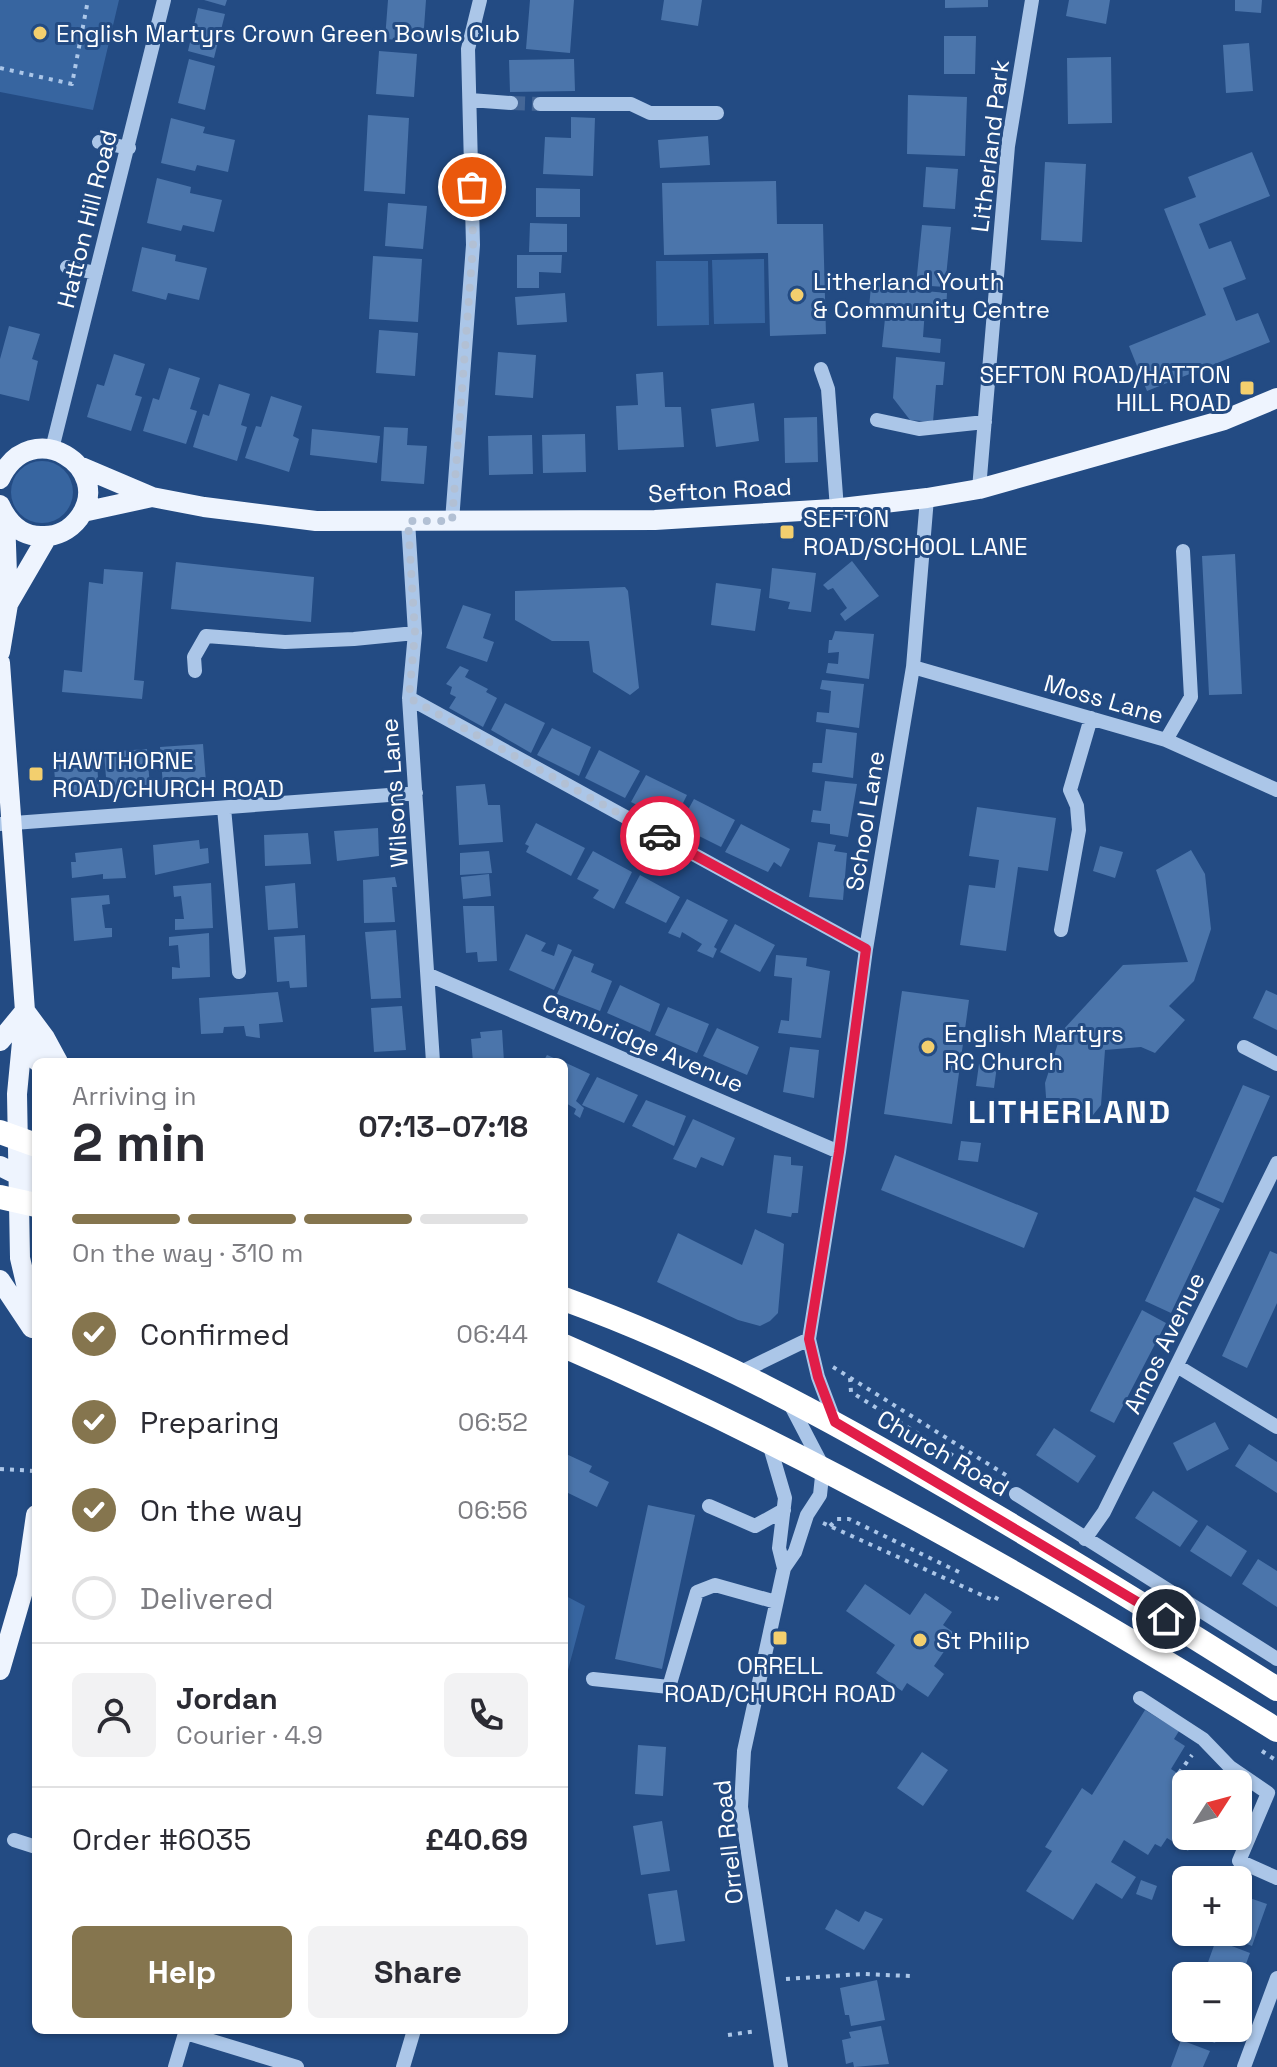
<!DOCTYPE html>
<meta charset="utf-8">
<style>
:root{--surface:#fff;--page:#f2f2f3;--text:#2b2b33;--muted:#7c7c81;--line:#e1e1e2;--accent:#85754e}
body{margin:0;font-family:"Space Grotesk",sans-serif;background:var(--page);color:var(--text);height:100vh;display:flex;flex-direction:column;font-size:30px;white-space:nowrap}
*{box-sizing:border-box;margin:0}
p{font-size:26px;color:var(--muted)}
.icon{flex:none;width:44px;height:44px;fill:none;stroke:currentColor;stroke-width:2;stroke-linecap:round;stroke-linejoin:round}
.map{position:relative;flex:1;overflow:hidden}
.details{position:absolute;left:32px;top:1058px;width:536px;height:976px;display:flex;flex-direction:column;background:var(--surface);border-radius:12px;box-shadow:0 2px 6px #0004}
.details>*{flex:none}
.needle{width:52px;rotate:54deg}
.controls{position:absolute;left:1172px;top:1770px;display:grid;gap:16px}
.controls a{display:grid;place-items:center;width:80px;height:80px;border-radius:12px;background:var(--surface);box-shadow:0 2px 6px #0004;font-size:40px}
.pin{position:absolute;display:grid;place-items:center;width:68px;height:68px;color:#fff;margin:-34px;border:4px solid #fff;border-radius:50%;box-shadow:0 2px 8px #0007}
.courier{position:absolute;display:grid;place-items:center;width:80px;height:80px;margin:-40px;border:6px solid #e11d48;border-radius:50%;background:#fff;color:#222;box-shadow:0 2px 10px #0007}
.head em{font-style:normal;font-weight:700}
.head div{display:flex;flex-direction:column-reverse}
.head{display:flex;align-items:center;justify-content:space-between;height:136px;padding:0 40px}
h1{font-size:52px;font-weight:700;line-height:60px}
.bar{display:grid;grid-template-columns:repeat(4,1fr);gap:12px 8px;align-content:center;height:96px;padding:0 40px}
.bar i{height:10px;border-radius:6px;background:var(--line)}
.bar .current{background:var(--accent)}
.bar p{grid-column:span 4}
.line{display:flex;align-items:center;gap:20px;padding:0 40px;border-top:2px solid var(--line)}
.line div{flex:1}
.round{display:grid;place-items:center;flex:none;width:84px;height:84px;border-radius:12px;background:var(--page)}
ol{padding:0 40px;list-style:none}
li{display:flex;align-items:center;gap:24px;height:88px}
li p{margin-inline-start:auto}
li .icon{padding:8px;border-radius:50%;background:var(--accent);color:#fff;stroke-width:4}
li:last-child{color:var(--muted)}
li i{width:44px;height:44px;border:4px solid var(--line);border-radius:50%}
.primary-button{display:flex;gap:16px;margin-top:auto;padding:16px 40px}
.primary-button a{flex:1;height:92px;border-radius:12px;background:var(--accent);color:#fff;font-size:32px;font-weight:700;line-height:92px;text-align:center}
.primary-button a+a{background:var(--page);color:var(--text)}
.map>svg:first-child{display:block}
</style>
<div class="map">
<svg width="1277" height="2067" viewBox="0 0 1277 2067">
<rect width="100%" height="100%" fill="#234b83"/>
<path fill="#3765a0" d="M0,0H119L93,110L0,92Z
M764,259L765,323L714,324L712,260Z
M656,261H708L709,325L657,326Z
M11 492a31 31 0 1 1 62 0a31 31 0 1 1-62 0Z
M564,1595L585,1606L564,1685Z"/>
<path fill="#4b75ab" d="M204,0H227L225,6Z
M388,0H426L423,42L385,39Z
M530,0H574L570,53L526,49Z
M664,0H702L698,26L661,20Z
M945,0H988V7L945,8Z
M1069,0H1110L1106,24L1066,16Z
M1235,0H1262L1261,13L1235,11Z
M198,8L225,14L214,58L188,51Z
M944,36H976L975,74H944Z
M1249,43L1253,91L1226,93L1223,45Z
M379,51L417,54L414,97L376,94Z
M1111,57L1112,123L1068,124L1067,58Z
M189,59L215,66L205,110L178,103Z
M574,59L575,91L510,92L509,60Z
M908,95L967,97L965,156L907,154Z
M368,115L409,118L405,194L364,191Z
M571,117L595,118L593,176L543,174L545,137L571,138Z
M171,118L205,127L203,133L235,140L228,172L197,165L195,171L161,163Z
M708,136L710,165L660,168L658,140Z
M1252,152L1270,196L1199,224L1209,249L1231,241L1246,279L1223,288L1236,321L1258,313L1270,342L1147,391L1129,346L1206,315L1164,209L1196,197L1188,177Z
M1045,162L1086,164L1082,242L1041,240Z
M926,167L958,169L955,209L923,207Z
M157,178L191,187L190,193L222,200L214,232L183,225L181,231L147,223Z
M776,181L777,224H823L826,334L770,336L768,253L664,255L662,183Z
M536,188L580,189V217H536Z
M388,203L427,206L423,249L385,246Z
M530,223L567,224V252H529Z
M922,225L951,227L945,287L916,285Z
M142,247L176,255L175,261L207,268L199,300L168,293L166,300L132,291Z
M517,255H562L561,273L539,272V288H517Z
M373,256L422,259L418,322L369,319Z
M871,286L947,293L946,311L925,309L923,337L941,339L940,353L882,347L886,309L869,308Z
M565,293L567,322L517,325L515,297Z
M9,326L40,334L32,359L38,361L29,401L0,394V359Z
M379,330L418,333L415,376L376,373Z
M498,352L536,355L533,398L495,395Z
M114,354L145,364L135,395L142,397L131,431L87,417L97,384L104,386Z
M896,357L945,362L943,385H936L933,422L910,420L893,398Z
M169,368L200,378L190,409L197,411L186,444L143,431L153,398L159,400Z
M663,372L665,407H681L684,447L618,450L616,406L638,405L636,374Z
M219,384L250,394L241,425L247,427L237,461L193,447L203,414L209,416Z
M271,396L302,406L293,436L299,439L289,472L245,458L256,426L261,427Z
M754,403L759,441L716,447L711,409Z
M817,417L818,462L785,463L784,418Z
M384,427L408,428L407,445L427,446L424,484L381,481Z
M312,429L380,436L377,463L310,455Z
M585,434L586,472L543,473L542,435Z
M532,435L533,474L489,475L488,436Z
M1235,554L1242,694L1209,695L1202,556Z
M852,561L879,596L845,621L840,614L847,608L833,588L828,590L823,585Z
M176,562L314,577L311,622L171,609Z
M772,568L816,573L811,612L788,609L790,602L769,598Z
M104,569L143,572L134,680L144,681L142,699L62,692L64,670L82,672L89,582L103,584Z
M716,583L761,589L755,631L711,625Z
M625,587L628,591L639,688L630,695L593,672L589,641H552L515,620V591Z
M463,605L491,614L483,638L494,642L487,662L446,648Z
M835,631L874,634L869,679L826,673L828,663L838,664L839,652L828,653L829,640H832Z
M460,666L469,670L465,677L488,689L486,692L497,698L483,727L449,708L456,697L450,694L452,687L446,684Z
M822,680L864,684L859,728L816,722L817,712L829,713L831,691L820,689Z
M505,703L545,723L531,753L491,730Z
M552,728L591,747L579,776L537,755Z
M826,729L857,733L853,778L812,772L813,763H822Z
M203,744L206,782L163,786L160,747Z
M147,749L150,787L107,790L104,752Z
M599,750L640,771L625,798L585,778Z
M96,751L99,790L56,793L53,754Z
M646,775L687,795L673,823L631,802Z
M825,781L857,784L848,837L830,834V824L811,822L813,810L821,811Z
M485,784L488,805H500L503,842L459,845L456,786Z
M694,799L735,820L721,847L679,826Z
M977,807L1056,818L1048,871L1018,867L1006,951L960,945L969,885L995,888L999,860L969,856Z
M536,823L585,848L571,876L526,852L529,846L525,844Z
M741,824L790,849L781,867L774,862L768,872L725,852Z
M378,828L379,856L337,861L334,831Z
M308,833L311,864L265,866L264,835Z
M199,840L200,849L208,848L209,863L155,875L153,845Z
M818,842L836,845L834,851L847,853L843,900L809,897Z
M1100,846L1123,852L1115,878L1093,871Z
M122,848L126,878L103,879V874L72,878L71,862H76L75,853Z
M1191,850L1205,874L1211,929L1194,981L1169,1006L1185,1020L1155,1053L1141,1047L1105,1050L1101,1105L1085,1125L1066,1109L1047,1111L1045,1083L1062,1031L1123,965L1188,962L1156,870Z
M489,851L492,873L460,875V853Z
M593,851L632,872L614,909L593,898L599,890L577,879Z
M489,874L491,896L463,899L461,877Z
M640,875L680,897L666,923L625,903Z
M395,877L397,887H392L395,922L364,923L363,880Z
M211,883L213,928L175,930V919H184L181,896L174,897L173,886Z
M295,883L298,928L268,930L265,886Z
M109,895L110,904L102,905L105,928H112V937L74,941L71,898Z
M687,899L728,920L714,947L717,949L713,958L697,951L702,944L682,932L680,938L668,933Z
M463,906H494L497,961L478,962L477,952L466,953Z
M735,924L775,945L760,972L720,952Z
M396,930L401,998L371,999L365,932Z
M209,933L210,977L172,979V967L180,968L178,945L169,946V937Z
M526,934L546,943L541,951L554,956L558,944L572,950L554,990L509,970Z
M305,935L307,987L290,988L289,981L277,982L274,937Z
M776,955L807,958L806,966L830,971L821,1038L778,1033L781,1020L789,1021L792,978L774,976Z
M574,956L594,964L591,972L612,981L600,1011L557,994Z
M620,985L660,1004L650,1032L607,1013Z
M1266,990L1277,995V1030L1253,1018Z
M902,991L969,1000L952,1124L884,1114Z
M278,992L283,1022L259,1024L260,1038L246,1036L244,1026L224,1027L223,1033L201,1034L199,998Z
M402,1006L406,1050L374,1052L371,1008Z
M668,1007L709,1024L697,1053L655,1035Z
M717,1028L759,1047L747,1075L703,1056Z
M502,1030L504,1062H473L471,1039L481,1038L480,1032Z
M790,1047L819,1050L814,1098L783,1092Z
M547,1055L563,1062H543Z
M404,1058V1062H381V1060Z
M564,1062L590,1074L576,1101L584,1108L580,1118L574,1114L576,1109L564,1102Z
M979,1064L997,1066L994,1088L976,1086Z
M597,1077L638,1095L624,1123L582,1105Z
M1243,1085L1270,1096L1223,1203L1196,1191Z
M646,1100L686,1116L674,1146L632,1126Z
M693,1119L735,1138L723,1166L701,1157L696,1168L673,1159Z
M961,1141L981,1143L978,1162L958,1160Z
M774,1155L791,1157V1165L803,1166L798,1213H792L791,1217L767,1213Z
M895,1155L1038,1213L1024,1248L881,1190Z
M1194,1197L1220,1209L1171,1313L1145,1301Z
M755,1229L784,1244L778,1313L770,1321L760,1326L738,1320L657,1282L678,1233L742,1265Z
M1270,1251L1277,1254V1303L1247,1368L1222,1356Z
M1142,1310L1166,1323L1114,1423L1090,1411Z
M1215,1422L1229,1449L1187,1471L1173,1443Z
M1054,1428L1096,1456L1078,1483L1036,1455Z
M1249,1444L1277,1462V1493L1235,1466Z
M564,1453L592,1466L589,1472L609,1482L597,1507L564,1491Z
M1153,1491L1198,1521L1180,1547L1135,1518Z
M648,1505L695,1515L662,1669L615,1659Z
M1207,1525L1247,1551L1231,1577L1190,1551Z
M1258,1559L1277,1571V1607L1242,1584Z
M865,1584L910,1615L925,1593L952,1612L943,1625L956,1634L934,1666L944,1674L928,1697L907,1683L902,1691L876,1673L895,1645L846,1611Z
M1145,1710L1179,1731L1174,1739L1185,1746L1171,1769L1194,1784H1186V1836H1197L1188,1851L1167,1838L1161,1847L1155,1844L1148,1855L1124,1840L1111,1862L1136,1877L1122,1899L1096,1883L1073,1920L1026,1891L1052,1851L1045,1847L1082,1788L1092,1795Z
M638,1745L666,1747L663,1796L635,1794Z
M922,1752L948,1770L923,1806L897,1788Z
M662,1821L670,1871L641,1875L633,1826Z
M1141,1880L1157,1886L1152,1900L1136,1894Z
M677,1890L685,1941L656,1945L648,1894Z
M1238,1894L1267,1904L1252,1946L1216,1932H1238Z
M836,1909L859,1922L865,1911L883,1919L864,1950L825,1929Z
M1216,1940L1250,1953L1238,1986V1976H1203Z
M877,1980L885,2020L851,2026L849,2015H845L840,1988Z
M1186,2020V2028H1221L1215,2043L1182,2031Z
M881,2026L889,2064L854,2067L853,2062L846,2064L842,2040L851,2038L849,2032Z
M1181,2040L1210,2051L1203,2067H1171Z"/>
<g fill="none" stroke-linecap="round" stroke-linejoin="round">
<path stroke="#446696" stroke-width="14" stroke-dasharray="14 7" stroke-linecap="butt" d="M511,103L540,104"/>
<path stroke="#abc6e8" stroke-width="4" stroke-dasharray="4 6" stroke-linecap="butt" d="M0,68L72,84L88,0
M833,1367L1009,1477
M850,1378L851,1392L1002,1486
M0,1469L36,1471
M823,1523L995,1601L1000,1592
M830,1526L837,1519H849L963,1574
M1262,1751L1277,1761
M1179,1773L1192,1755
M786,1979L863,1974L910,1976
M728,2035L757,2031"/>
<path stroke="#abc6e8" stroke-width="14" d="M470,100L511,103
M540,104H631L650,113H717
M99,142L129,148
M67,267L96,273
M821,369L828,389L837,509
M877,420L919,429L985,422
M52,449L164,0
M979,489L1008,146L1032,0
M408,521L415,633L409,698L433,1062
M452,521L473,245L468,49L480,0
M913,667L1166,740L1277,790
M195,671L194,657L206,636L285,642L354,639L415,633
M409,698L866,949
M1166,740L1191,697L1183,551
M224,808L239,972
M0,824L416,793
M1061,930L1079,830L1077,806L1070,790L1091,718
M429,975L839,1152
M1244,1047L1277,1064
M1177,1366L1277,1427
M739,1373L809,1339
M835,1422L818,1377L809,1339L839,1152L866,949L913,667L927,498
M768,1440L785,1498L779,1548L784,1568
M1016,1494L1277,1659
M709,1506L755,1526L784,1510
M1085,1539L1104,1512L1277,1163
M593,1679L669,1687L697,1592L715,1585L776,1602
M1140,1698L1203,1739L1230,1767L1268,1793L1239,1861L1277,1878
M14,1840L36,1847
M186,2033L297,2067
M175,2067L186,2030
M403,2067L414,2030
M781,2067L741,1807L744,1751L784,1568L795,1552L807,1515L820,1495L823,1467L788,1400
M1244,2067L1277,1978"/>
<path stroke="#eef4fe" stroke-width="20" d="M79,466L152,497L204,507L316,521L655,520L833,509L927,498L979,489L1224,420L1277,398
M0,479C31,413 116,468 79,518C70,530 56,537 41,536C21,536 8,523 0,505
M83,512L152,497
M8,604L47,537
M0,652L8,604L5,516
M0,663L25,1011L17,1094L20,1258L36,1326
M25,1011L45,1038L58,1062
M29,1027L38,1062
M0,1041L25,1011
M17,1138L36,1166
M0,1166L36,1184
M0,1280L32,1328
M0,1670L27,1577L36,1515"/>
<path stroke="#fff" stroke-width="24" d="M0,1132L36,1145
M0,1197L36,1205
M564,1299C702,1349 829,1418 955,1492C1064,1556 1171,1622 1277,1689
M564,1346C814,1454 1046,1587 1277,1730"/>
</g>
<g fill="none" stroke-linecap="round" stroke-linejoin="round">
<path stroke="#b2c0d4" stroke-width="8" stroke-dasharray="0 14.4" d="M472,187L473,245L452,521H408L415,633L409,698L660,836"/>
<path stroke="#e11d48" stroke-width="10" d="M660,836L866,949L839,1152L809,1339L818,1377L835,1422L1166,1619"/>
</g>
<g fill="#f3cf6e" stroke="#234b83" stroke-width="3">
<circle cx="40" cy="33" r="8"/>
<circle cx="797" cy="295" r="8"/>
<rect x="1239" y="380" width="16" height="16" rx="4"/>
<rect x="779" y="524" width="16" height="16" rx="4"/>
<rect x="28" y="766" width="16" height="16" rx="4"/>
<circle cx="928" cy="1047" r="8"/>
<rect x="772" y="1630" width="16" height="16" rx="4"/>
<circle cx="920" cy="1640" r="8"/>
</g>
<g text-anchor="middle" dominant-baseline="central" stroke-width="6" stroke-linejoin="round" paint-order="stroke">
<g font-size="24" fill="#fff" stroke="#234b83" text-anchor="start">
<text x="56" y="33">English Martyrs Crown Green Bowls Club</text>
<text x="813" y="281">Litherland Youth<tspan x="813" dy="28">&amp; Community Centre</tspan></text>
<text x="1231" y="374" text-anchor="end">SEFTON ROAD/HATTON<tspan x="1231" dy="28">HILL ROAD</tspan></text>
<text x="803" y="518">SEFTON<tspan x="803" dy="28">ROAD/SCHOOL LANE</tspan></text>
<text x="52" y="760">HAWTHORNE<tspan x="52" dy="28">ROAD/CHURCH ROAD</tspan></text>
<text x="944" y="1033">English Martyrs<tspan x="944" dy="28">RC Church</tspan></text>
<text x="936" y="1640">St Philip</text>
<text x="780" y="1665" text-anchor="middle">ORRELL<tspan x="780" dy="28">ROAD/CHURCH ROAD</tspan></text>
</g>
<g font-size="24" fill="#fff" stroke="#234b83">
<text transform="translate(990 146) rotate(-83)">Litherland Park</text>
<text transform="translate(87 219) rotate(-76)">Hatton Hill Road</text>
<text transform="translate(720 490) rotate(-3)">Sefton Road</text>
<text transform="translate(1104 699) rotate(16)">Moss Lane</text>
<text transform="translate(394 793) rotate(-94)">Wilsons Lane</text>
<text transform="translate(865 821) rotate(-81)">School Lane</text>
<text transform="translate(643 1043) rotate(23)">Cambridge Avenue</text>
<text transform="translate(1164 1343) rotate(-64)">Amos Avenue</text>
<text transform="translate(943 1453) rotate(30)">Church Road</text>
<text transform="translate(728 1842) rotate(-96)">Orrell Road</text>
</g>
<g font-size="32" font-weight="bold" letter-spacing="2" fill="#fff" stroke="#234b83">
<text x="1070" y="1112">LITHERLAND</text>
</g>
</g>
</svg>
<div class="controls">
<a><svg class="needle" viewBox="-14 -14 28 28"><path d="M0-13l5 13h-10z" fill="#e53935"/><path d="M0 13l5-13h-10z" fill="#7c7c81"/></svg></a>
<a>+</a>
<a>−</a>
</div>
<div class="pin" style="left:472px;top:187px;background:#ea580c"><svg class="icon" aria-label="bag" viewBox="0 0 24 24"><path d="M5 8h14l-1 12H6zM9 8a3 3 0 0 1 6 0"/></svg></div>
<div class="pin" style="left:1166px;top:1619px;background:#1f2937"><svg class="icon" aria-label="home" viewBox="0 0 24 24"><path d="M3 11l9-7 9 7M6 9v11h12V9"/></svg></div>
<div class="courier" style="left:660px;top:836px"><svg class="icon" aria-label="car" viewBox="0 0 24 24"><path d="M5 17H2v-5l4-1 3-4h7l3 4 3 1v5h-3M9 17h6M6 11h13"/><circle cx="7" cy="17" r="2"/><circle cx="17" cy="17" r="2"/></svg></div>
<section class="details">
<div class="head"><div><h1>2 min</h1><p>Arriving in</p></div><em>07:13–07:18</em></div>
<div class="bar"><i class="current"></i><i class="current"></i><i class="current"></i><i></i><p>On the way · 310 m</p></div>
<ol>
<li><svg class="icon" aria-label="check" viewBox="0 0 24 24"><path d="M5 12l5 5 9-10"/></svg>Confirmed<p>06:44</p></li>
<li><svg class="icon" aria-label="check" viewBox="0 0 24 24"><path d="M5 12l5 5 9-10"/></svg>Preparing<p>06:52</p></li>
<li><svg class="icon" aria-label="check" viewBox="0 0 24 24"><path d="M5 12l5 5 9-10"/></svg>On the way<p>06:56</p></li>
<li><i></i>Delivered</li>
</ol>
<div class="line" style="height:144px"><a class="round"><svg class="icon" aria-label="person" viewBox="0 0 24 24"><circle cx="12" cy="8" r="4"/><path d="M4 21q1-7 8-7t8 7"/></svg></a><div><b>Jordan</b><p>Courier · 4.9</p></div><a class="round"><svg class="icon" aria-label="phone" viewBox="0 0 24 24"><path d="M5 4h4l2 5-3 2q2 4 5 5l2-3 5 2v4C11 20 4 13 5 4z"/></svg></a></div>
<div class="line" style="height:104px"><div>Order #6035</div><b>£40.69</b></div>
<div class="primary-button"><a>Help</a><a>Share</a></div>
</section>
</div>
